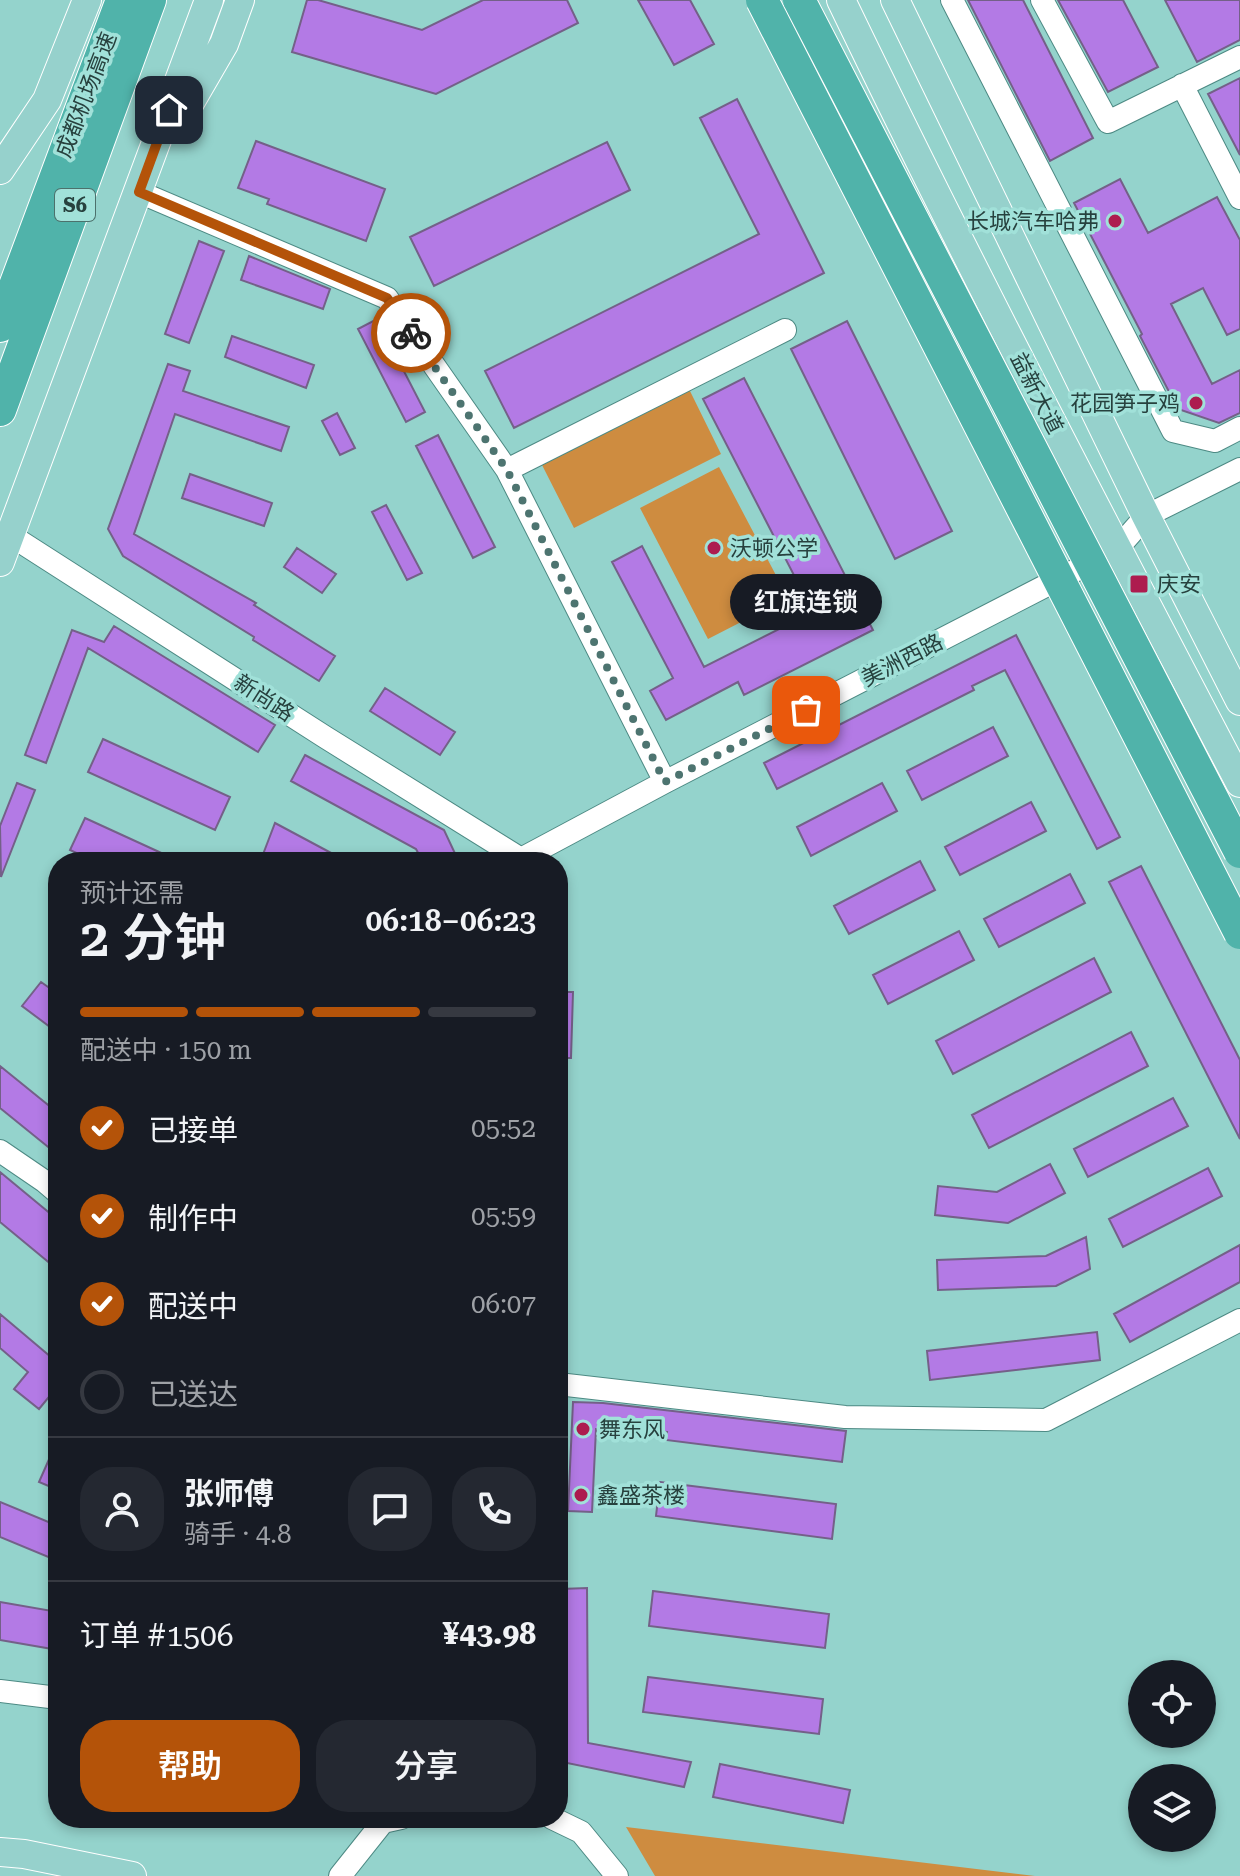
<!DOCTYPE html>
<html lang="zh">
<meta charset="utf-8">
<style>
:root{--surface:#171b24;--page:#242831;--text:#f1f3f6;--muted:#9ea1a6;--line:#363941;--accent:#b45309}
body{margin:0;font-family:"Roboto Serif","Noto Sans SC",serif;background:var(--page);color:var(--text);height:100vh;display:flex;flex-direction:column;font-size:30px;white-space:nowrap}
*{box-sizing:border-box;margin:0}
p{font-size:26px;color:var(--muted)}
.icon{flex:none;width:44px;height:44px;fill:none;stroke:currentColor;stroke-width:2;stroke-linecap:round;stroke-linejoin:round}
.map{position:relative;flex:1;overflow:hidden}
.drawer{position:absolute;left:48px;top:852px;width:520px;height:976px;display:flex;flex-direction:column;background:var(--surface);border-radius:32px;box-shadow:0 4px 12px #0003}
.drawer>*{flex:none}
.buttons{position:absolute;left:1128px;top:1660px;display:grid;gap:16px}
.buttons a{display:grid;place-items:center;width:88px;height:88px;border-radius:50%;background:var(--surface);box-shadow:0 4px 12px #0003;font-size:40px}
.pin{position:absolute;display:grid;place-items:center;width:68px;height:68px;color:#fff;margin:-34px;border-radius:16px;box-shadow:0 4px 12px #0006}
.courier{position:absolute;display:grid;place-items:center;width:80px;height:80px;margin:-40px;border:6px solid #b45309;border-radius:50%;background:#fff;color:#222;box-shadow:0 2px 10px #0007}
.bubble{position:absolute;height:56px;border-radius:28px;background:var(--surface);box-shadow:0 4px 12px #0003;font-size:26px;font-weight:600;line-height:56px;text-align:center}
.head em{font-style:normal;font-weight:600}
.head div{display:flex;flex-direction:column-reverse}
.head{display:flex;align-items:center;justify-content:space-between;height:136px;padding:0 32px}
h1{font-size:52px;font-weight:600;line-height:60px}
.bar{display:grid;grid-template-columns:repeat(4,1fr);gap:12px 8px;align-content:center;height:96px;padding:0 32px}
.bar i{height:10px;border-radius:6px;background:var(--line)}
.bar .selected{background:var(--accent)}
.bar p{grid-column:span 4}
.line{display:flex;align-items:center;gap:20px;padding:0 32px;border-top:2px solid var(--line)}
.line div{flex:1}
.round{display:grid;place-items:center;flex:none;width:84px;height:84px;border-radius:32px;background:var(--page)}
ol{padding:0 32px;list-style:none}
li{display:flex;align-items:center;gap:24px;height:88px}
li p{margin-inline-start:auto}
li .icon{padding:8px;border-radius:50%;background:var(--accent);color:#fff;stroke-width:4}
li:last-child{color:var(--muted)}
li i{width:44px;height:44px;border:4px solid var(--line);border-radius:50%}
.cta{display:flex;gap:16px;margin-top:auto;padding:16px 32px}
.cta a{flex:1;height:92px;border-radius:32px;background:var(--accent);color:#fff;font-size:32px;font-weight:600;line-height:92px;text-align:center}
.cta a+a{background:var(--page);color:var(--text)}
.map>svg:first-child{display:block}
</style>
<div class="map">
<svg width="1240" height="1876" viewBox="0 0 1240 1876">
<rect width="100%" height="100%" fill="#94d3cc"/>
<path fill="#ce8c40" d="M689,389L721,454L574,528L541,463Z
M719,467L788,598L708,639L640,508Z
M626,1827L1035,1876H655Z"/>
<path fill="#b37ae5" stroke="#746088" stroke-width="2" d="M307,0H318L422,30L483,0H567L578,23L436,94L292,52Z
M638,0H690L714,44L674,65Z
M968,0H1023L1093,138L1050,161Z
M1058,0H1123L1158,67L1108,92Z
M1165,0H1240V40L1197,62Z
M1240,78V155L1208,94Z
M737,99L824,273L514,428L485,371L759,234L700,118Z
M256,141L385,189L366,241L267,204L269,199L238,188Z
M607,142L630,190L434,286L410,237Z
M1120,179L1148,233L1217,197L1240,240V329L1227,335L1203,288L1171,304L1212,384L1240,370V413L1219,423L1178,409L1140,336L1142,334L1074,203Z
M199,241L224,251L189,343L165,334Z
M249,256L330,289L323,309L241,280Z
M377,319L425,412L406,422L358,329Z
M847,321L952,531L895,559L791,349Z
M232,336L314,365L306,388L225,357Z
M168,364L190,371L183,391L289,427L281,451L175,414L134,534L256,603L254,605L335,656L319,681L253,640L254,637L123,556L108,529Z
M744,378L873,630L744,695L738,682L666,720L650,691L673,678L612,562L642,546L704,667L813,612L703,399Z
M337,413L355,448L340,455L322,421Z
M438,435L495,547L473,558L416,446Z
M190,474L272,503L264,526L182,498Z
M386,505L422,573L407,580L372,512Z
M297,548L336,574L322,593L284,567Z
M114,626L275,725L258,752L88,648L46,763L25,755L72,630L104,642Z
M1016,635L1120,837L1097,849L1005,670L972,686L974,690L777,789L764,763Z
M385,688L455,732L440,755L370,711Z
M993,727L1008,756L922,800L907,771Z
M103,739L230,797L215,830L88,772Z
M305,755L444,830L459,862H423L416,849L291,781Z
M17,783L35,790L1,877L0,826Z
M882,783L897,811L811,856L797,827Z
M1031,802L1046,831L960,875L945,847Z
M85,818L181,862H96L70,850Z
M275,823L348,862H270L262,857Z
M920,861L935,890L849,934L834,906Z
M1141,866L1240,1060V1139L1109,882Z
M1070,874L1085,903L999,947L984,919Z
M959,931L974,960L888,1004L873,975Z
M1094,958L1111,992L953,1074L936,1041Z
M41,982L58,994V1033L22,1006Z
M558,992H573L571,1058H558Z
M1131,1032L1148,1066L989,1148L972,1115Z
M0,1066L58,1113V1155L0,1108Z
M1173,1098L1188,1126L1088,1177L1074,1149Z
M1050,1164L1065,1193L1008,1223L935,1215L938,1186L997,1192Z
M1208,1168L1222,1196L1123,1247L1109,1219Z
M0,1172L58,1220V1270L0,1222Z
M1086,1237L1090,1269L1056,1286L938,1290L937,1260L1046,1256Z
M1240,1245V1282L1130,1342L1114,1314Z
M0,1314L58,1363V1386L39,1409L14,1389L28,1372L0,1348Z
M1097,1332L1100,1360L930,1380L927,1351Z
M573,1402L603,1403L846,1431L842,1462L666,1440L667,1432L596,1429L592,1512L568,1511Z
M58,1439V1490L39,1482Z
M660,1482L836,1504L832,1539L656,1516Z
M0,1502L58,1526V1561L0,1537Z
M587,1588L588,1743L691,1762L684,1787L567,1763L561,1589Z
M653,1591L829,1614L825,1648L649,1626Z
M0,1602L58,1612V1650L0,1640Z
M648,1677L823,1699L819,1734L643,1712Z
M720,1764L850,1790L843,1823L713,1797Z"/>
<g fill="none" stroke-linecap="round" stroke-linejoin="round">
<defs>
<path id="minor" d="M952,0L1173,431L1215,441L1240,428
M1042,0L1108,122L1240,57
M1182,85L1240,198
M139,192L387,298L507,470L665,782
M507,470L785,330
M10,535L325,737L521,859
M521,859L665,782L1117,549L1146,516L1240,469
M0,1151L44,1181L58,1193
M558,1384L845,1417L1046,1420L1240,1320
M0,1691L58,1698
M552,1818L581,1832L617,1876
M340,1876L383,1822L401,1818"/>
<path id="major" d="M841,0C968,264 1104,524 1240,783
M895,0L1146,516L1240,701
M177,125L224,44L240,0
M0,170L47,100L87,0
M0,562L209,0
M0,1852L24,1854L132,1876"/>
<path id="highway" d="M0,326L122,0
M0,410L150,0"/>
</defs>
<use href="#minor" stroke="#4d8a84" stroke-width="24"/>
<use href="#major" stroke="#fff" stroke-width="30"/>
<use href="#highway" stroke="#fff" stroke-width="34"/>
<use href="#minor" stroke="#fff" stroke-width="22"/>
<use href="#major" stroke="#96d1cc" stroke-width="28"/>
<use href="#highway" stroke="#50b3aa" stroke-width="32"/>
<defs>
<path id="highway-bridge" d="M762,0L1240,933
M799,0L1240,852"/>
</defs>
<use href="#highway-bridge" stroke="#fff" stroke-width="34" stroke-linecap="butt"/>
<use href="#highway-bridge" stroke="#50b3aa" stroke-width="32"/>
</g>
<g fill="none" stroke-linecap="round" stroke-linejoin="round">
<path stroke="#4d7470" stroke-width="8" stroke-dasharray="0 14.4" d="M411,333L507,470L665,782L806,710"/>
<path stroke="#b45309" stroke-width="10" d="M169,110L139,192L387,298L411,333"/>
</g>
<g fill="#ad1c4f" stroke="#a1e1d9" stroke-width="3">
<circle cx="1115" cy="221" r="8"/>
<circle cx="1196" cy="403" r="8"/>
<circle cx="714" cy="548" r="8"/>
<rect x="1129" y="574" width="20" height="20" rx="4"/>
<circle cx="583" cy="1429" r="8"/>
<circle cx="581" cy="1495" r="8"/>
</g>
<g text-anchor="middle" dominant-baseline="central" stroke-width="7" stroke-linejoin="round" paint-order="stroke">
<rect fill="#a1e1d9" stroke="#4c716c" stroke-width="2" x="55" y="189" width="40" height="32" rx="6"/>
<g font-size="20" font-weight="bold" fill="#27413e">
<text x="75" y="205">S6</text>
</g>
<g font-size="22" fill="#27413e" stroke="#a1e1d9">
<text transform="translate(86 95) rotate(-69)">成都机场高速</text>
<text transform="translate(1037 393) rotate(63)">益新大道</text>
<text transform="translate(902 660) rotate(-27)">美洲西路</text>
<text transform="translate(264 698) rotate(33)">新尚路</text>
</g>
<g font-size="22" fill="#27413e" stroke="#a1e1d9" text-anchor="start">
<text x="1099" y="221" text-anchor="end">长城汽车哈弗</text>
<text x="1180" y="403" text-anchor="end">花园笋子鸡</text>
<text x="730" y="548">沃顿公学</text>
<text x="1157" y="584">庆安</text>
<text x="599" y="1429">舞东风</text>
<text x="597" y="1495">鑫盛茶楼</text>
</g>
</g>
</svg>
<div class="buttons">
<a><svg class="icon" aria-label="locate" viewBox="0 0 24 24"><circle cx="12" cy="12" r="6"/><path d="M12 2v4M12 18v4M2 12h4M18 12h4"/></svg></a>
<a><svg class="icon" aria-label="layers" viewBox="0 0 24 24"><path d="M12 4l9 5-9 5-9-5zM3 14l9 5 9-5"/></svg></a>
</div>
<div class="pin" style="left:806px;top:710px;background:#ea580c"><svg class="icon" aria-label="bag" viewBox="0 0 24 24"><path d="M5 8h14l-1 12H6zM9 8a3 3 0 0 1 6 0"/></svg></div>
<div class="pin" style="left:169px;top:110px;background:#1f2937"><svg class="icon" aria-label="home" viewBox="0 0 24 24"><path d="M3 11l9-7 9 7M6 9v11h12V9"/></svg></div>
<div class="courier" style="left:411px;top:333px"><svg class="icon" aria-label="bike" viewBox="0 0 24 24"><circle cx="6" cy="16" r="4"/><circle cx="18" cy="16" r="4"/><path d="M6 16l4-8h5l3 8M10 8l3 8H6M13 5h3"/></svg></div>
<div class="bubble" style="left:730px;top:574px;width:152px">红旗连锁</div>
<section class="drawer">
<div class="head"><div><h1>2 分钟</h1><p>预计还需</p></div><em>06:18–06:23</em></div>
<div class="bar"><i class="selected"></i><i class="selected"></i><i class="selected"></i><i></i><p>配送中 · 150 m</p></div>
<ol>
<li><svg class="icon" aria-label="check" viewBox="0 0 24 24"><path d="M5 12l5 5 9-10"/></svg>已接单<p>05:52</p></li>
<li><svg class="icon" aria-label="check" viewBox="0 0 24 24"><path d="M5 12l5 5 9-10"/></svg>制作中<p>05:59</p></li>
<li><svg class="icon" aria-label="check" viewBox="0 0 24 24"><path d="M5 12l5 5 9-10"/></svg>配送中<p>06:07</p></li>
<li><i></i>已送达</li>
</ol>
<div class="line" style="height:144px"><a class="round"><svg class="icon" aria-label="person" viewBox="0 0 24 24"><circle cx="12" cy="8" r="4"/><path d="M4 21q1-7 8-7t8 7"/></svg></a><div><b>张师傅</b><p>骑手 · 4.8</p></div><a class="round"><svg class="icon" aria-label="chat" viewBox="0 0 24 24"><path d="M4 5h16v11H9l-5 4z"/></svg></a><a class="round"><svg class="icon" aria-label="phone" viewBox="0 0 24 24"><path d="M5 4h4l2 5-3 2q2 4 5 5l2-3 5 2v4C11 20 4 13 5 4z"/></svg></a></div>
<div class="line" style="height:104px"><div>订单 #1506</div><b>¥43.98</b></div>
<div class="cta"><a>帮助</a><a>分享</a></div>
</section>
</div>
